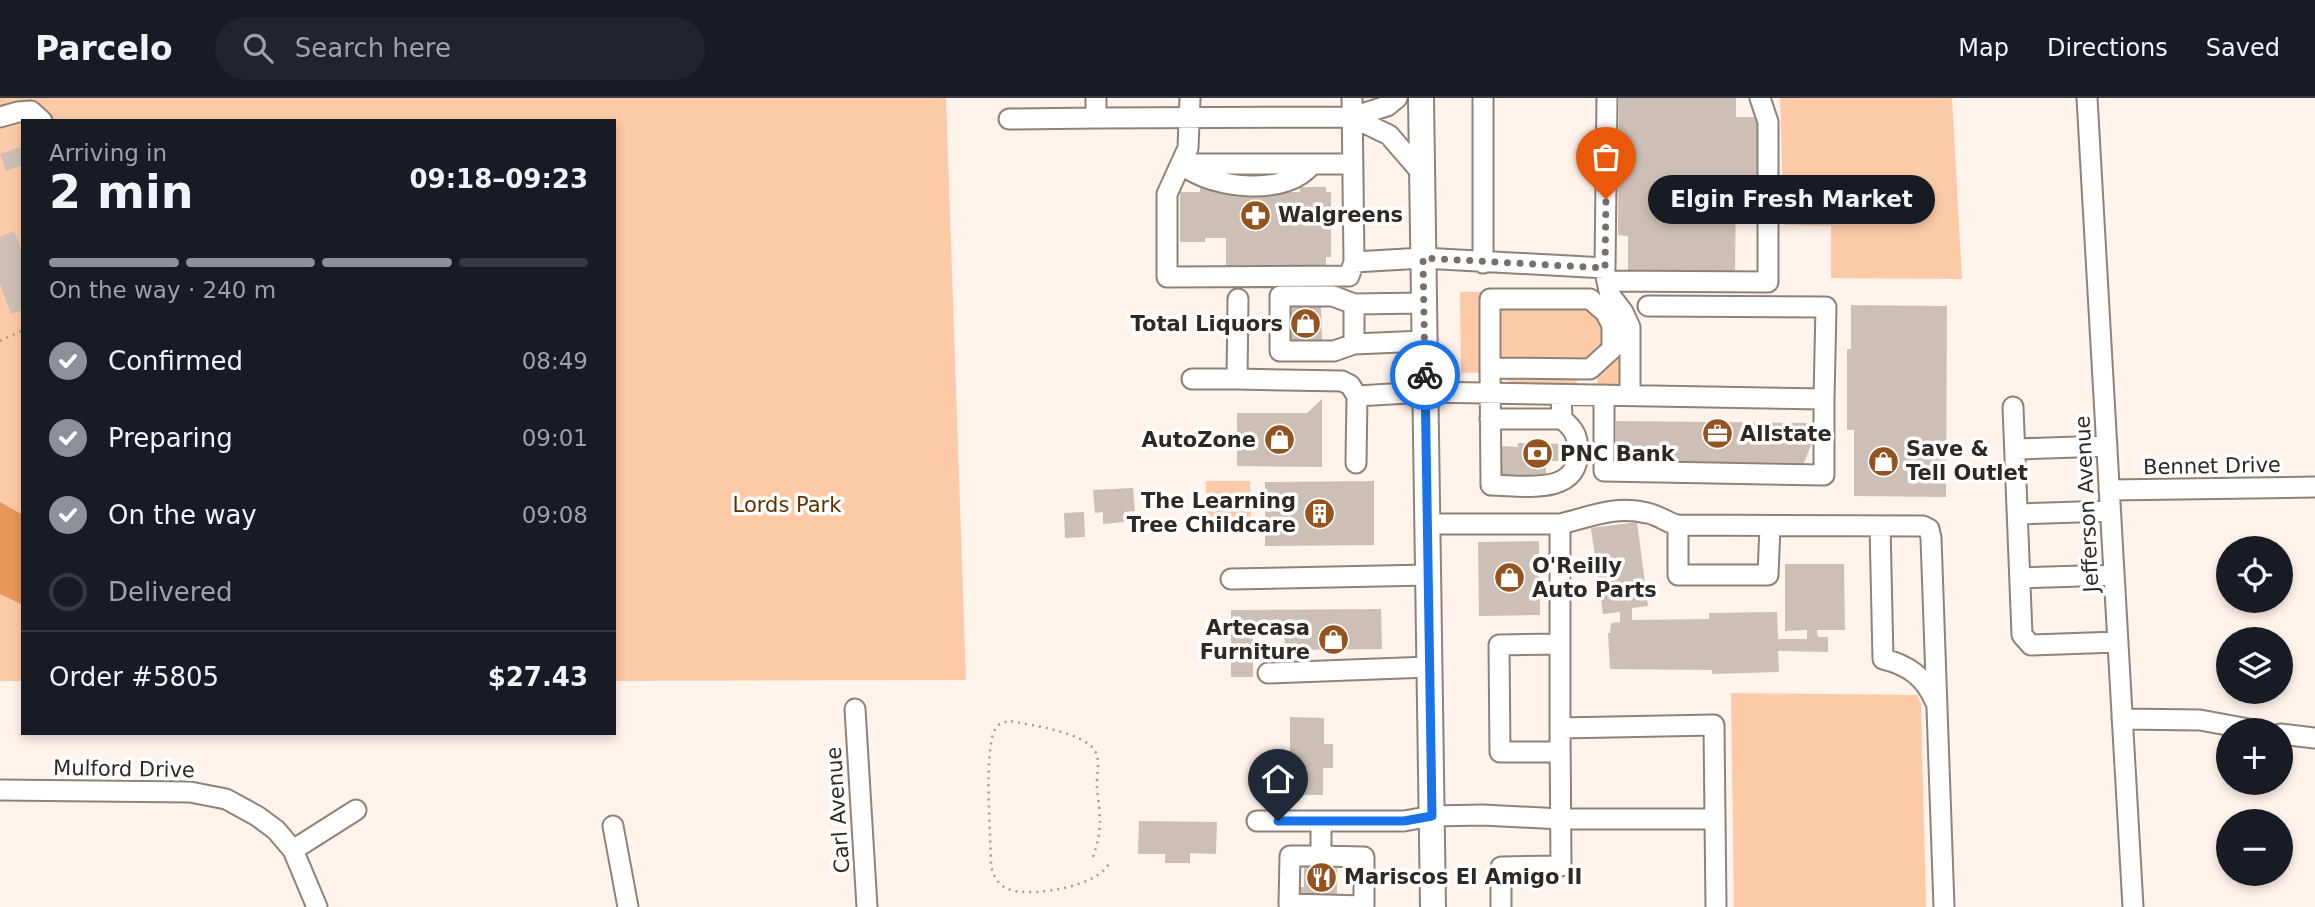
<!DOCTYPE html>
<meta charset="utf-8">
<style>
:root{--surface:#171b24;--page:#20242c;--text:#f1f3f6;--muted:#9ea1a6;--line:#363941;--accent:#8c9099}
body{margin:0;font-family:"DejaVu Sans",sans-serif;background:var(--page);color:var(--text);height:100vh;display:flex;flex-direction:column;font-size:26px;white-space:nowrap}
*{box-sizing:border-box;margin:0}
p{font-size:23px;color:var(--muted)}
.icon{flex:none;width:38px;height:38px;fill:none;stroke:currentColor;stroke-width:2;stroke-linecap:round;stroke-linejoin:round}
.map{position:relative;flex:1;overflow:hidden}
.details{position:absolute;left:21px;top:21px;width:595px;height:616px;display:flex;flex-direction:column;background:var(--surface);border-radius:0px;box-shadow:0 4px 10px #0003}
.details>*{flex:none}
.tools{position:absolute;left:2216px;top:438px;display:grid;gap:14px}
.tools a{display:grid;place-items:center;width:77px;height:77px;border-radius:50%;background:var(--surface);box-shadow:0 4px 10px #0003;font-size:35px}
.pin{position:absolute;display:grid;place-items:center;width:60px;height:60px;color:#fff;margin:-72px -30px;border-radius:50% 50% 50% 0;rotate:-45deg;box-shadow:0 0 7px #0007}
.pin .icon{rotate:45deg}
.courier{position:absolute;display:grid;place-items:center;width:70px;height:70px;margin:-35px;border:5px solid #1a73e8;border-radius:50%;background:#fff;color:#222;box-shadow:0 2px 9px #0007}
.bubble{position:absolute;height:49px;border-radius:24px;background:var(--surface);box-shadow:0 4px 10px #0003;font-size:23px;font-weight:800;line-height:49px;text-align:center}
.head em{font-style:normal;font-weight:800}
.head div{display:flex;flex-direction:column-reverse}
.head{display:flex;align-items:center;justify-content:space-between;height:119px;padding:0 28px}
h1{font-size:46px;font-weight:800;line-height:52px}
.bar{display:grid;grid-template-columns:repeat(4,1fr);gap:10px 7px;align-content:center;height:84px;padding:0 28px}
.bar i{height:9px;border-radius:5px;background:var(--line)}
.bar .on{background:var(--accent)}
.bar p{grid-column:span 4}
.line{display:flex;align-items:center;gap:18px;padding:0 28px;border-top:2px solid var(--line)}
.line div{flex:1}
ol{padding:0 28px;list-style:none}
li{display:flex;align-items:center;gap:21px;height:77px}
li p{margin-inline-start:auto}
li .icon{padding:7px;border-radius:50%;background:var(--accent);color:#fff;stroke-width:4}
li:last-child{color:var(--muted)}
li i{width:38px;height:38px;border:4px solid var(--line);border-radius:50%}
header{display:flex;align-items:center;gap:42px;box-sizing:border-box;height:98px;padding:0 35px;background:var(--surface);border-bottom:2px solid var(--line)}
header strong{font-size:33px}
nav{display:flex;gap:38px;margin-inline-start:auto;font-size:24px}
.search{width:490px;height:63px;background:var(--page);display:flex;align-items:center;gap:18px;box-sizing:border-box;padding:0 24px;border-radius:38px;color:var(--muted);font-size:26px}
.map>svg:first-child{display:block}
</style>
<header>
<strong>Parcelo</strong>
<div class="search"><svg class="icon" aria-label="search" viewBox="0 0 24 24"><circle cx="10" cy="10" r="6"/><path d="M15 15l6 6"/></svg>Search here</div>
<nav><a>Map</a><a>Directions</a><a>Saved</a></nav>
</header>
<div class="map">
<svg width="2315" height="809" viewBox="0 0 2315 809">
<rect width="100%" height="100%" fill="#fff3eb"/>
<path fill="#fdcaa7" d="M0,0H946L966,582L614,583V23H23V583H0Z
M1780,0H1952L1962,181L1831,180V128L1784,127Z
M1595,192V198L1620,229L1619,285L1615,288L1598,287L1597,280H1577L1576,287H1524L1501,281L1500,274L1461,275L1460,194Z
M1206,383H1250L1251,419L1207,420Z
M1731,595L1917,597L1921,605L1926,809H1734Z"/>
<path fill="#e9965a" d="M0,404L23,417V507L0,496Z"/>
<path fill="#cdbfb6" d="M1619,0H1736V19H1758L1757,87H1736L1735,177H1628V138L1618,137Z
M23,48V67L6,73L0,56Z
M1300,89H1326V94H1331V159H1326V171H1226V140H1205V144H1180V94H1200V90H1226L1240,94H1300Z
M14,133L23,156V212L11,216L0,186V139Z
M1290,204H1321L1322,249L1291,250Z
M1851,207L1947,208L1946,399L1854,398V332H1847V251H1851Z
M1322,301V369L1237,368V315H1307Z
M1616,323L1813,325L1818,329L1804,365L1629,364L1616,351Z
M1518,345L1573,346V363H1546V378L1501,377V348L1518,349Z
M1374,383V447L1265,448V384Z
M1133,390L1135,413L1124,414L1125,424L1103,426V414L1095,415L1093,392Z
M1084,414L1085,439L1065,440L1064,415Z
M1637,424L1648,508L1632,510V522L1709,521V515L1777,514L1778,541H1807V532L1785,533V466H1844L1845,532H1817L1818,539H1828V554L1778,553L1779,574L1712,576V572L1610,571L1608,535H1610L1611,525L1620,524V514L1603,516L1591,430Z
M1539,443L1540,517L1479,518L1478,444Z
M1381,511L1382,551L1285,552L1284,533H1253V579H1231V512Z
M1290,619L1324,620V646H1333V670H1323V697H1290Z
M1139,723L1217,724L1216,756L1190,755V765H1165V756H1138Z
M1304,769L1337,770V800H1298V789H1304Z"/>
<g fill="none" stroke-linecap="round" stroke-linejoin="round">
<defs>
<path id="minor" d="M1096,0V20L1352,19L1387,8L1397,0
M1190,0L1188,50L1167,96V179L1349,178L1354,164L1352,0
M2087,0L2133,809
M0,19L18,14L31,13L42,23
M1352,19L1389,37L1421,74
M1009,21L1096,20
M1181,66H1353
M1184,68C1214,91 1287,99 1312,66
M1354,164L1423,160L1605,170L1607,0
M1483,165V0
M1605,174L1610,197L1623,214L1630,229V298
M1607,183L1768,184V24L1760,0
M1238,201L1237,281L1342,283L1350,287L1357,298L1425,294L1824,301L1826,209L1648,208
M1423,205L1354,206L1333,198H1280V253H1334L1354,246L1424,243
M1354,206V246
M1490,270V201H1590L1605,214L1612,227V251L1590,271L1490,270L1491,387C1522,387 1578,399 1578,353C1578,338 1574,331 1562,321L1561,297
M1192,281H1237
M1604,297V373L1824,377V301
M2013,309L2022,537L2031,547L2117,544
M1490,321H1562
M2015,351L2107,348
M1356,365L1357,298
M2109,392L2315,389
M2018,416L2110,413
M1428,426H1560V630
M1560,426C1590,419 1616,407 1647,415C1659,417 1667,425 1678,427L1923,428L1929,431L1931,440L1944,809
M1678,427V477H1768L1770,428
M1880,428L1883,561C1908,567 1925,579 1935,603
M2020,480L2113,477
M1231,481L1429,477
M1559,546L1499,547L1500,654H1560
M1268,575L1429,569
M855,611L867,809
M2122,621L2200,622L2254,632
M2280,636L2315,640
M0,692L190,694L226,701L257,718L276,732L293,752L317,809
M1257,723H1404L1432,718L1483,717L1561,721H1715L1716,809
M613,728L628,809
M293,752L356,712
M1321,758L1364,759V808L1289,806L1290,758H1321V724
M1501,809V769L1561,768L1560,630L1714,627L1715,721"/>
<path id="major" d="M1421,0L1433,809"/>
</defs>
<use href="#minor" stroke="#8f8279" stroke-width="23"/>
<use href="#major" stroke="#8f8279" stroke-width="28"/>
<path stroke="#a49b94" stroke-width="2.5" stroke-dasharray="2 5" stroke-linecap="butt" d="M0,243L23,232
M1093,759C1103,729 1100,721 1097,690C1096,679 1101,663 1095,653C1084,634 1030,627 1010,623C1005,624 999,625 996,630C983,649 991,741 991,768C994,779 999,789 1011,792C1034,799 1099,788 1109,765"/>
<use href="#minor" stroke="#fff" stroke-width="19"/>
<use href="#major" stroke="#fff" stroke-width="24"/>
</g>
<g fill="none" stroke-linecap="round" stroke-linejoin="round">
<path stroke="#77706a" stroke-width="7" stroke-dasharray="0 12.6" d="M1425,277L1423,160L1605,170L1606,101"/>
<path stroke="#1a73e8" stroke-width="9" d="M1278,723H1404L1432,718L1425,277"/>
</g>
<defs>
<symbol id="pharmacy-disc" viewBox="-11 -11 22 22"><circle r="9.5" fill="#95541f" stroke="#fff"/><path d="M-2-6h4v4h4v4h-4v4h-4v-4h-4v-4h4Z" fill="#fff"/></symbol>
<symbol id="shop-disc" viewBox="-11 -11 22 22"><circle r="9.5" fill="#95541f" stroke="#fff"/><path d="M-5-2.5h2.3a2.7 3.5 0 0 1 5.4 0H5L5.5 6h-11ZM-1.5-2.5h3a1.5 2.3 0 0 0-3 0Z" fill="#fff"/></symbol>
<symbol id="office-disc" viewBox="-11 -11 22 22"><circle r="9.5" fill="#95541f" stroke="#fff"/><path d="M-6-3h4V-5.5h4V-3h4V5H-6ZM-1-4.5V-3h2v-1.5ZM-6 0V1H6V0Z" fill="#fff"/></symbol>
<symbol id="bank-disc" viewBox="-11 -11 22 22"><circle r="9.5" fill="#95541f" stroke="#fff"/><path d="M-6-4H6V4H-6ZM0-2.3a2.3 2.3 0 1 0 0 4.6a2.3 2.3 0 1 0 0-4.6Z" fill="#fff"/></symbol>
<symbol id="building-disc" viewBox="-11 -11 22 22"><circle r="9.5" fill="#95541f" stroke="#fff"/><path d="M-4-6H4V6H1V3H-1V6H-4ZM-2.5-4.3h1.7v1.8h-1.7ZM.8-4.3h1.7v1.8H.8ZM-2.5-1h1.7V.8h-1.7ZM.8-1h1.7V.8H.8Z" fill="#fff"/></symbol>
<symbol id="restaurant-disc" viewBox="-11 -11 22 22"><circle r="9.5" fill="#95541f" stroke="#fff"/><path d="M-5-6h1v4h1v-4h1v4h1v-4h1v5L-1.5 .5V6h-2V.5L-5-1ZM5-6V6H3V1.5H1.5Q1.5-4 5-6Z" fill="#fff"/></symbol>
</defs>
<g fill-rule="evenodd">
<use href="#pharmacy-disc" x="1238" y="100" width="35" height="35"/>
<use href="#shop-disc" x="1288" y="208" width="35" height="35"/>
<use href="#office-disc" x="1700" y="318" width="35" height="35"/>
<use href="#shop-disc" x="1262" y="324" width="35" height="35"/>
<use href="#bank-disc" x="1520" y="338" width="35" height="35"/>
<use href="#shop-disc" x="1866" y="346" width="35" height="35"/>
<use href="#building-disc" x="1302" y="398" width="35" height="35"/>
<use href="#shop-disc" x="1492" y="462" width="35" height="35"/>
<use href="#shop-disc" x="1316" y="524" width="35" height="35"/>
<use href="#restaurant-disc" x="1304" y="762" width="35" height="35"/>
</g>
<g text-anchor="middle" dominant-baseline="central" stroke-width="7" stroke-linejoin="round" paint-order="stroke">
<g font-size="21" font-weight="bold" fill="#2e2925" stroke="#fff" text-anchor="start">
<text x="1278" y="117">Walgreens</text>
<text x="1283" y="226" text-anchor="end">Total Liquors</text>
<text x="1740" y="336">Allstate</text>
<text x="1256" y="342" text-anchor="end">AutoZone</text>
<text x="1906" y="351">Save &amp;<tspan x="1906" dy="24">Tell Outlet</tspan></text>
<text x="1560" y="356">PNC Bank</text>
<text x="1296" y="403" text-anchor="end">The Learning<tspan x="1296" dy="24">Tree Childcare</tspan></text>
<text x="1532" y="468">O'Reilly<tspan x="1532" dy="24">Auto Parts</tspan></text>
<text x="1310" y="530" text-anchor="end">Artecasa<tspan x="1310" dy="24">Furniture</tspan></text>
<text x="1344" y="779">Mariscos El Amigo II</text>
</g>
<g font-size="21" fill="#2e2925" stroke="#fff">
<text transform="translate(2212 368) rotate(-1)">Bennet Drive</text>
<text transform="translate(2087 406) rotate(-93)">Jefferson Avenue</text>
<text transform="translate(124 671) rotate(1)">Mulford Drive</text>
<text transform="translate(838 712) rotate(-94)">Carl Avenue</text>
</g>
<g font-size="21" fill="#643000" stroke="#fff">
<text x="787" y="407">Lords Park</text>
</g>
</g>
</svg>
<div class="tools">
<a><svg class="icon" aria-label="locate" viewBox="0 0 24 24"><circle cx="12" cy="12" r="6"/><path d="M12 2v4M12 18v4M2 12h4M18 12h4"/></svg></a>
<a><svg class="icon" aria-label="layers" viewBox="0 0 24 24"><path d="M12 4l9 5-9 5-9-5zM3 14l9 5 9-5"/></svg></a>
<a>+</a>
<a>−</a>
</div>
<div class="pin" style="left:1606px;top:101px;background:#ea580c"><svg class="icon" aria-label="bag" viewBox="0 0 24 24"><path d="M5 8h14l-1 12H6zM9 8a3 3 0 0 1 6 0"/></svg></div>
<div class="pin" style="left:1278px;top:723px;background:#1f2937"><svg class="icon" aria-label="home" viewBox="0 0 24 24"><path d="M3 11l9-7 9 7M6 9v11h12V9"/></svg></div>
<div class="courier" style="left:1425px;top:277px"><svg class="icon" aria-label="bike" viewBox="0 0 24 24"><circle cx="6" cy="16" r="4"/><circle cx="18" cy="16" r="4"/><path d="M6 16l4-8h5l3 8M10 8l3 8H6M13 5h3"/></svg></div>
<div class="bubble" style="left:1648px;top:77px;width:287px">Elgin Fresh Market</div>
<section class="details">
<div class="head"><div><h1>2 min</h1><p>Arriving in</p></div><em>09:18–09:23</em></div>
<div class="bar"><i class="on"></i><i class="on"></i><i class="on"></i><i></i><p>On the way · 240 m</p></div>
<ol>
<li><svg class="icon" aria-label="check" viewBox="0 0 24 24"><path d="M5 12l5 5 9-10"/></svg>Confirmed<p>08:49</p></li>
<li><svg class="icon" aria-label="check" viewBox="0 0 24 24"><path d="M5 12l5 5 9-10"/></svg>Preparing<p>09:01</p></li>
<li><svg class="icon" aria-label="check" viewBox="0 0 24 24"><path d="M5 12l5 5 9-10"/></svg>On the way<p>09:08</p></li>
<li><i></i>Delivered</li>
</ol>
<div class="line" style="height:91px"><div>Order #5805</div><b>$27.43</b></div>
</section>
</div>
